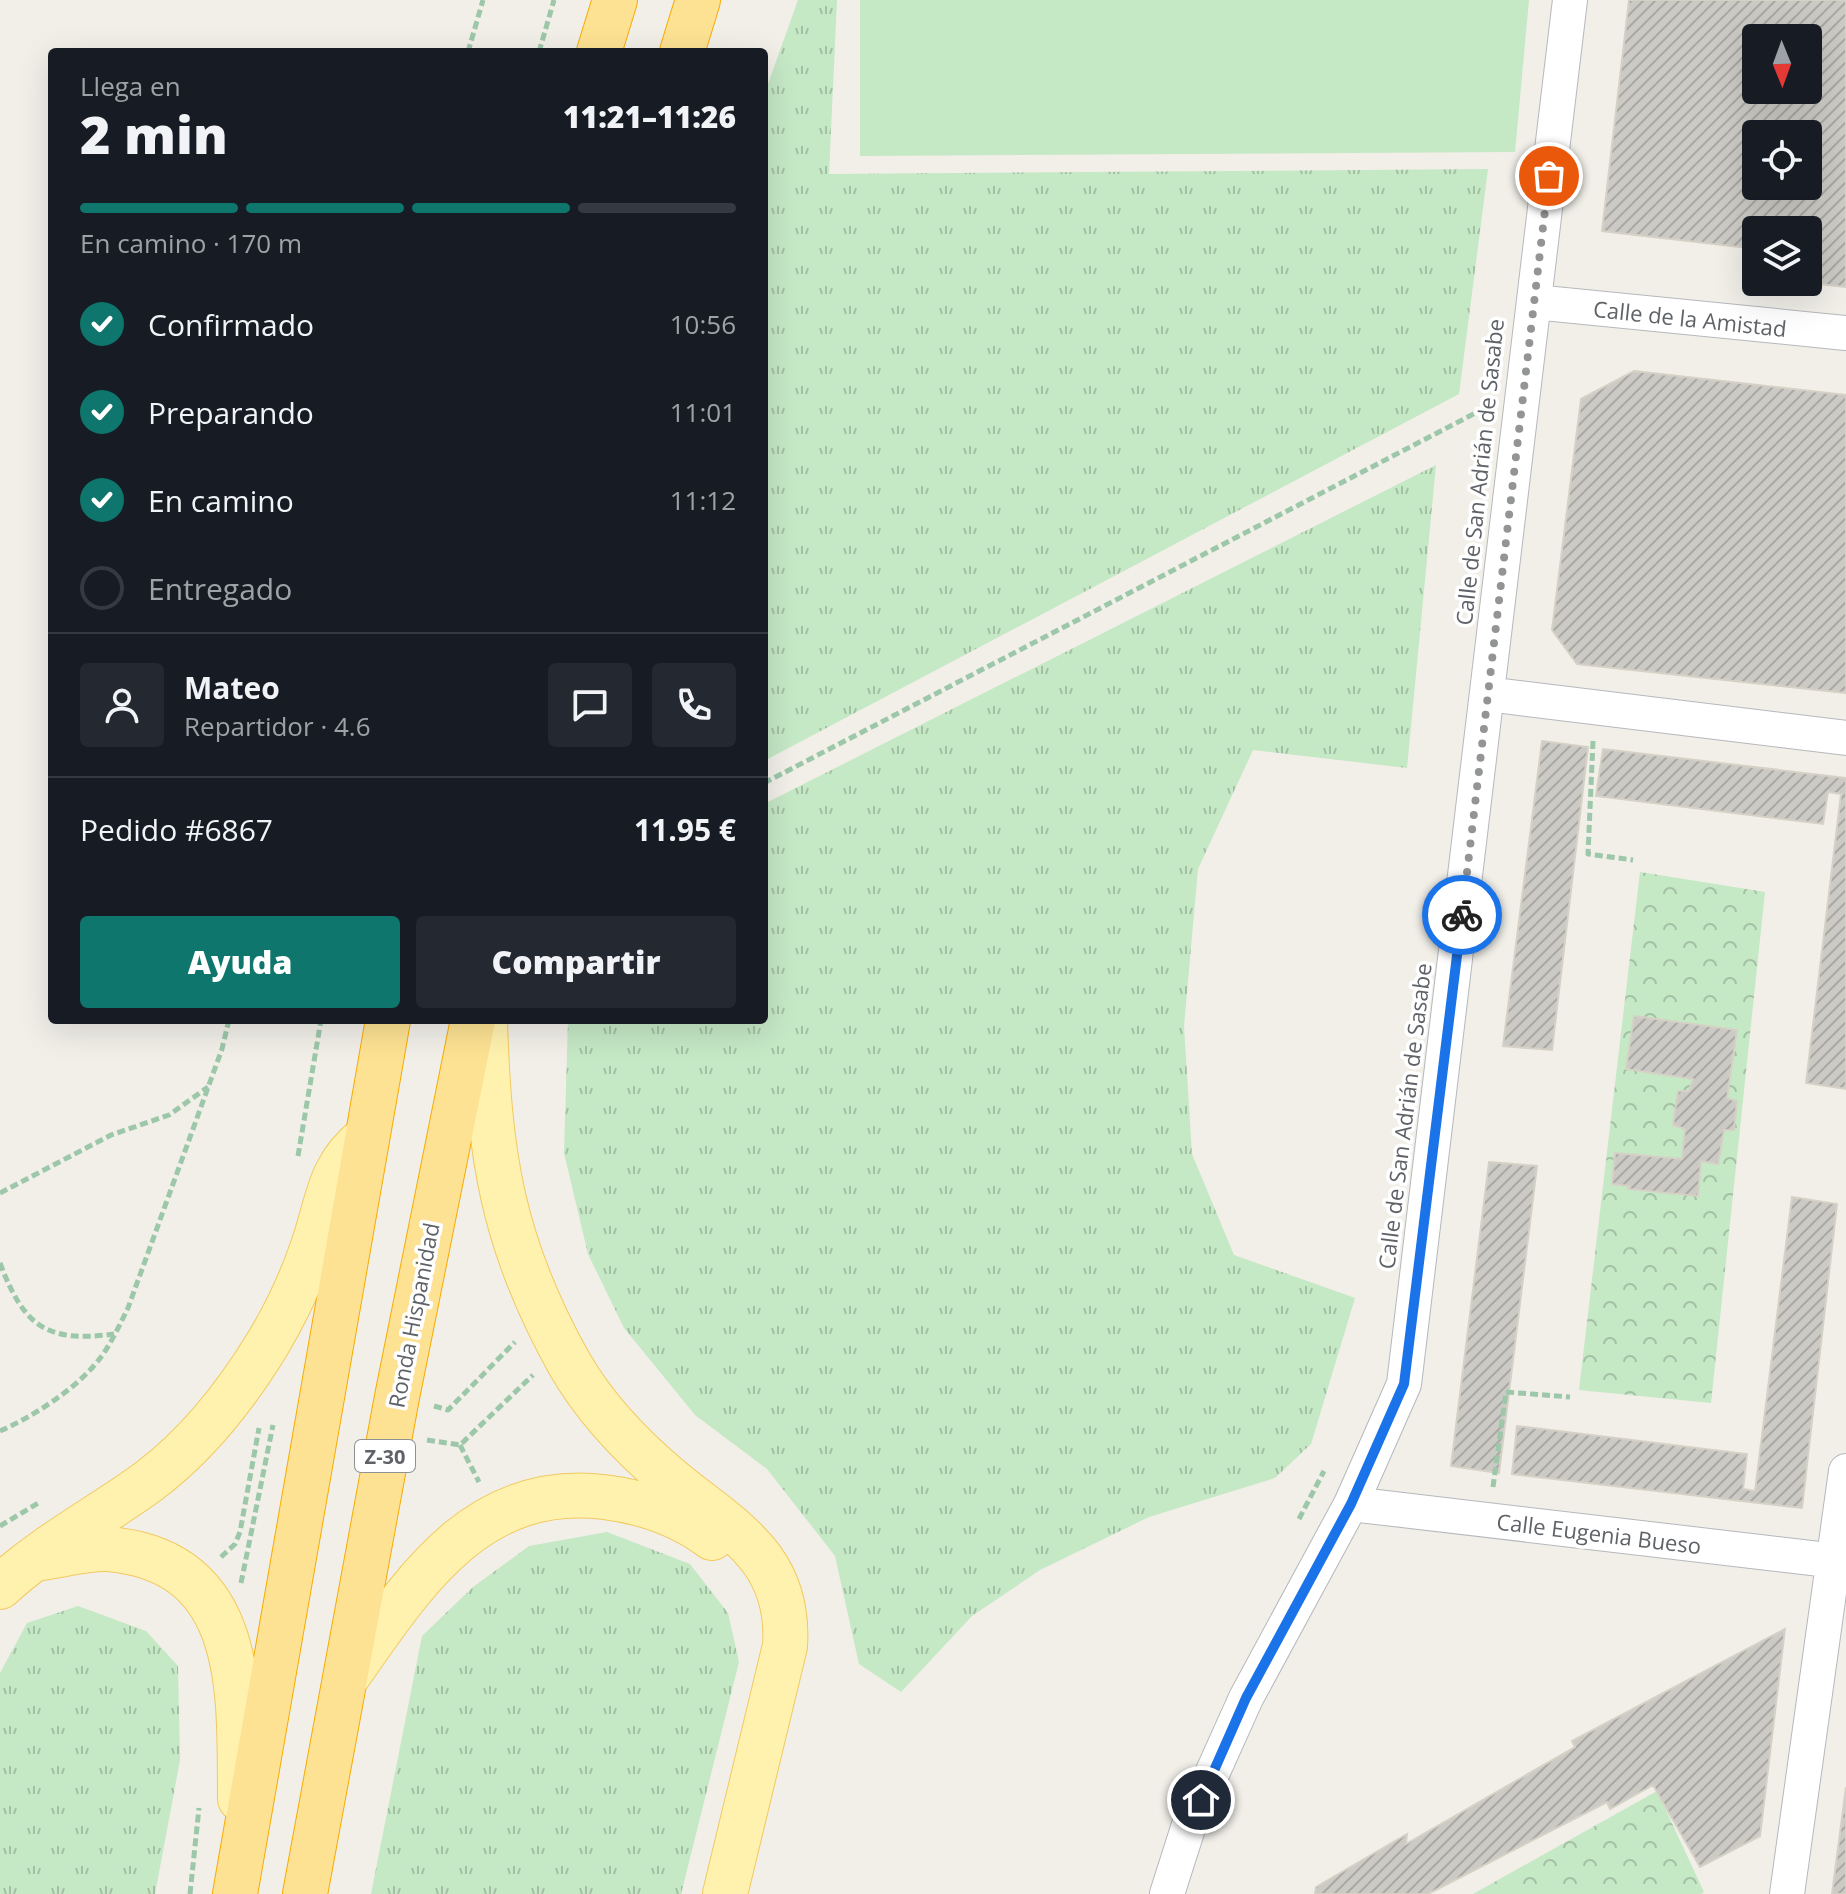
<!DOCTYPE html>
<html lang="es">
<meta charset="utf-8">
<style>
:root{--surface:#171b24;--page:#242831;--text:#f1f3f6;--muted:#9ea1a6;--line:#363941;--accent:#0f766e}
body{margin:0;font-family:"Open Sans",sans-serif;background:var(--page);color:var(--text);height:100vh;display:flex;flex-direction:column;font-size:30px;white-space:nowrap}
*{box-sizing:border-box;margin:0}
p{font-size:26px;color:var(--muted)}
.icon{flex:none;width:44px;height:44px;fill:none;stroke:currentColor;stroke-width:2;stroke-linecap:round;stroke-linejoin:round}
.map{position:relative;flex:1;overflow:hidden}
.details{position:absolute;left:48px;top:48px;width:720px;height:976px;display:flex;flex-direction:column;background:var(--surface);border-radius:8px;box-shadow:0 8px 32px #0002}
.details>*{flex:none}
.needle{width:52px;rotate:179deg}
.fabs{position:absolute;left:1742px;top:24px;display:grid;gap:16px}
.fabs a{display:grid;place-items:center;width:80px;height:80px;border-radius:8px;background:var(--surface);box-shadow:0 8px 32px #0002;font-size:40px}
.pin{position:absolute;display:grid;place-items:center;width:68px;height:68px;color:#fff;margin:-34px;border:4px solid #fff;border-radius:50%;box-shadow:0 2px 8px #0007}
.courier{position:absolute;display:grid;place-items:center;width:80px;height:80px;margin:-40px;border:6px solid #1a73e8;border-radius:50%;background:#fff;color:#222;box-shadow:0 2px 10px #0007}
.overview em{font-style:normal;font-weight:800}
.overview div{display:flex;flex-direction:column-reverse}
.overview{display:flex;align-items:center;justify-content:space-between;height:136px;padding:0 32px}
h1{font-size:52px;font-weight:800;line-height:60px}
.bar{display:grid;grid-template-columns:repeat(4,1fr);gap:12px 8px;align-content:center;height:96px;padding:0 32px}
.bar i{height:10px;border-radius:6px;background:var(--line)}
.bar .on{background:var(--accent)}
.bar p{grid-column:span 4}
.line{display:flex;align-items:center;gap:20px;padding:0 32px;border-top:2px solid var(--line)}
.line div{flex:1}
.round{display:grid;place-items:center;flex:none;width:84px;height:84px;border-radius:8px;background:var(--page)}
ol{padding:0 32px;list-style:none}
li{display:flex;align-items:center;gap:24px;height:88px}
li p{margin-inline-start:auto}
li .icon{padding:8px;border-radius:50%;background:var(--accent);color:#fff;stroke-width:4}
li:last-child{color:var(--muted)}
li i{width:44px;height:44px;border:4px solid var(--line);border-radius:50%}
.button{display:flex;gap:16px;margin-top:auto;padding:16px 32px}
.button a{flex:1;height:92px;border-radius:8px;background:var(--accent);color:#fff;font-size:32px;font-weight:800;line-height:92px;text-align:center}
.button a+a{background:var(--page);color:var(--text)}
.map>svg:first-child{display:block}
</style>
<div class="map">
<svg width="1846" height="1894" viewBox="0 0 1846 1894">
<defs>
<pattern id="grass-tufts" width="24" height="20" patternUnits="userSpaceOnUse" patternTransform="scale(2)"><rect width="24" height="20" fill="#c5e8c5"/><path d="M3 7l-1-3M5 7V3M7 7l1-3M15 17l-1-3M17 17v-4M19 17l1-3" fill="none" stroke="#a3c0a4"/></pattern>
<pattern id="park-crowns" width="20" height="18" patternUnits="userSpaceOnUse" patternTransform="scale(2)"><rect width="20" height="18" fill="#c5e8c5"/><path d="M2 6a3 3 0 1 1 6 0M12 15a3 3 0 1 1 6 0" fill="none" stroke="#a3c0a4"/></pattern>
<pattern id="building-hatch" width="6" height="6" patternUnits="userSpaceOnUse" patternTransform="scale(2)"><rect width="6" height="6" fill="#cccac5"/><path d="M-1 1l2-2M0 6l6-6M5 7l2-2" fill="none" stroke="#a9a8a4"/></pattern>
</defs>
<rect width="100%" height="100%" fill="#f1efe8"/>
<path fill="url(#grass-tufts)" d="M798,0H837L829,174L1488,169L1459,394L764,761V95Z
M1436,465L1407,768L1253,750L1198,869L1184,1026L1192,1154L1234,1255L1355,1298L1311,1444L1275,1478L1149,1517L1040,1570L972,1616L901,1692L859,1664L835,1556L767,1469L695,1415L624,1328L588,1254L564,1153L568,1020H764V804Z
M607,1532L690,1564L728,1613L739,1662L681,1894H371L422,1636L473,1587L529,1546Z
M78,1606L146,1631L178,1666L180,1760L155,1894H0V1673L27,1623Z"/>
<path fill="url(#park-crowns)" d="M1640,872L1765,892L1711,1403L1579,1390Z
M1657,1791L1704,1892L1701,1894H1473Z"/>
<path fill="#c5e8c5" d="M860,0H1529L1515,152L860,156Z"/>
<path fill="url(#building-hatch)" stroke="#d6d1c6" stroke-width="2" fill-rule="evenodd" d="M1629,0H1846V287L1801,282H1808V230H1756V249L1602,231ZM1756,38H1808V90H1756ZM1756,134H1808V186H1756Z
M1634,371L1846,395V693L1577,664L1552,630L1581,399Z
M1542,741L1588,747L1552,1050L1503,1046Z
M1603,749L1846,778V1089L1806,1083L1841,794L1828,792L1823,824L1596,796Z
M1634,1016L1737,1030L1727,1098L1737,1101L1734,1130H1724L1718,1164L1701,1161L1698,1196L1628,1189L1629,1186L1612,1184L1615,1153L1682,1159L1685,1129L1673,1125L1678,1091H1689L1693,1079L1626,1069Z
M1489,1162L1537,1166L1499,1473L1451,1466Z
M1792,1197L1837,1204L1802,1508L1512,1474L1517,1426L1747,1454L1743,1489L1755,1491Z
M1785,1629L1760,1836L1700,1867L1653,1785L1610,1809L1607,1802L1428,1894H1315L1316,1887L1407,1834L1406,1844L1575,1747L1572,1741Z
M1846,1787V1894H1832Z"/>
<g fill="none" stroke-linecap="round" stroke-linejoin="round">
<defs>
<path id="street" d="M1534,302L1846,333
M1487,694L1846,738
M1351,1504L1846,1562
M1167,1894L1189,1825L1246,1698L1351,1504L1404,1384L1570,0
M1787,1894L1846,1471"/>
<path id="primary" d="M485,1020C489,1155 502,1243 569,1363C593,1405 630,1445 668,1477C727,1527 791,1555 785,1646L725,1894
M42,1558C63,1555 87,1548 108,1549C249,1561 239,1696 240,1799
M0,1587C45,1545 100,1517 149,1481C197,1445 237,1394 268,1343C286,1313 301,1281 312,1249C328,1205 327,1167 367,1137
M345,1680C410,1588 474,1481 604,1497C644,1502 680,1514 712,1538"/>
<path id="highway" d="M599,52L615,0
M682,52L698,0
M235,1894L388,1020
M305,1894L397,1397L473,1020"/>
</defs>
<use href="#street" stroke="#b5b8bc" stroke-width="36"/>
<use href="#primary" stroke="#f2c960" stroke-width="46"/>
<use href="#highway" stroke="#f9ab00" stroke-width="46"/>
<path stroke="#9cc7a9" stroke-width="5" stroke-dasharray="8 4" stroke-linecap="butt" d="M468,52L483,0
M539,52L554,0
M1593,741L1588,854L1633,860
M764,783L1487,407
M298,1156L321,1020
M0,1193L111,1135L169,1115L208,1087
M0,1263C24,1327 47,1343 114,1334
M434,1406L448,1410L515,1342
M0,1431C34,1416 78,1388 101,1357C112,1342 120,1324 128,1308L222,1049L229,1020
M427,1440L460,1445L533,1375
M460,1445L479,1482
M1493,1487L1506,1392L1570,1397
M1299,1519L1324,1471
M0,1526L40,1502
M221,1557L235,1544L240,1532L259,1428
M241,1583L273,1425
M190,1894L199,1808"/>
<use href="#street" stroke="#fff" stroke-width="34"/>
<use href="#primary" stroke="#fff2af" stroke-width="44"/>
<use href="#highway" stroke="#fde293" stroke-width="44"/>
</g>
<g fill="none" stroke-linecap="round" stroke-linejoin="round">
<path stroke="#929495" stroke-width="8" stroke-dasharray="0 14.4" d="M1462,915L1549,176"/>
<path stroke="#1a73e8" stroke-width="10" d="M1201,1800L1246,1698L1351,1504L1404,1384L1462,915"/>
</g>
<g text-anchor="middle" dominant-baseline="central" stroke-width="7" stroke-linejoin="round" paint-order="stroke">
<rect fill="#fff" stroke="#8f9295" stroke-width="2" x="355" y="1440" width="60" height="32" rx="6"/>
<g font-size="20" font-weight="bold" fill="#5f6368">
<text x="385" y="1456">Z-30</text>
</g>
<g font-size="22" fill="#5f6368" stroke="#fff">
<text transform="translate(1690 318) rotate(6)">Calle de la Amistad</text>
<text transform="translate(1479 472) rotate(-84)">Calle de San Adrián de Sasabe</text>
<text transform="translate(1404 1116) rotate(-83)">Calle de San Adrián de Sasabe</text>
<text transform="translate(413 1315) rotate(-79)">Ronda Hispanidad</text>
<text transform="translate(1599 1533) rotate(7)">Calle Eugenia Bueso</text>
</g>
</g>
</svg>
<div class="fabs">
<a><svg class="needle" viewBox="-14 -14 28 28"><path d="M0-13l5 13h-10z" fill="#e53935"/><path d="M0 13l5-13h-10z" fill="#9ea1a6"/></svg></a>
<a><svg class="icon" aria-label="locate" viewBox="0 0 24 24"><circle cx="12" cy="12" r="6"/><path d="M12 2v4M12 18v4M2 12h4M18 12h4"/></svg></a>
<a><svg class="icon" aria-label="layers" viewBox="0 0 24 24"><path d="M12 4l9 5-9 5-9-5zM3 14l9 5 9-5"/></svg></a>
</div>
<div class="pin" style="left:1549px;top:176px;background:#ea580c"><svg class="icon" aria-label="bag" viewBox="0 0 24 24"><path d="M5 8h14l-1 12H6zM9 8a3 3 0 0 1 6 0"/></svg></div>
<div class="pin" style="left:1201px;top:1800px;background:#1f2937"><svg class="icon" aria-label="home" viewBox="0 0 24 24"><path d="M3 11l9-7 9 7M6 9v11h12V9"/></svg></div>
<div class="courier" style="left:1462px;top:915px"><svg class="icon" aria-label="bike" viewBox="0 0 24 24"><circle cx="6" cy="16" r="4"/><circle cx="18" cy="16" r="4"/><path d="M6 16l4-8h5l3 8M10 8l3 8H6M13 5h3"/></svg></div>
<section class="details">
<div class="overview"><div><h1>2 min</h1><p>Llega en</p></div><em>11:21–11:26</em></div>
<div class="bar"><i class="on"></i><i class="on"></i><i class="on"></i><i></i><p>En camino · 170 m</p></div>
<ol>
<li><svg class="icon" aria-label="check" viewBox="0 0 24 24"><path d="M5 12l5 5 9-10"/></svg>Confirmado<p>10:56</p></li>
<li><svg class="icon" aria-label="check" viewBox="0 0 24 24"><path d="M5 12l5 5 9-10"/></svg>Preparando<p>11:01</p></li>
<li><svg class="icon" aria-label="check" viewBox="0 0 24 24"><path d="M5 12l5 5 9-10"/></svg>En camino<p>11:12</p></li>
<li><i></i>Entregado</li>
</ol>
<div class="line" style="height:144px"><a class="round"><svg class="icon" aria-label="person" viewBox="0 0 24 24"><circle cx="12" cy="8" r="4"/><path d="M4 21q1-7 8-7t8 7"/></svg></a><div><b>Mateo</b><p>Repartidor · 4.6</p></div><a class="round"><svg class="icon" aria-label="chat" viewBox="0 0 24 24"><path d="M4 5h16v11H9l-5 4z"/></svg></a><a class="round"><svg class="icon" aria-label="phone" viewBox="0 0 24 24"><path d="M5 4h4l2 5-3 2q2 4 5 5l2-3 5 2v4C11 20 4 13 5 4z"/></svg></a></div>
<div class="line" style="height:104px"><div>Pedido #6867</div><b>11.95 €</b></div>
<div class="button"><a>Ayuda</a><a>Compartir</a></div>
</section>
</div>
